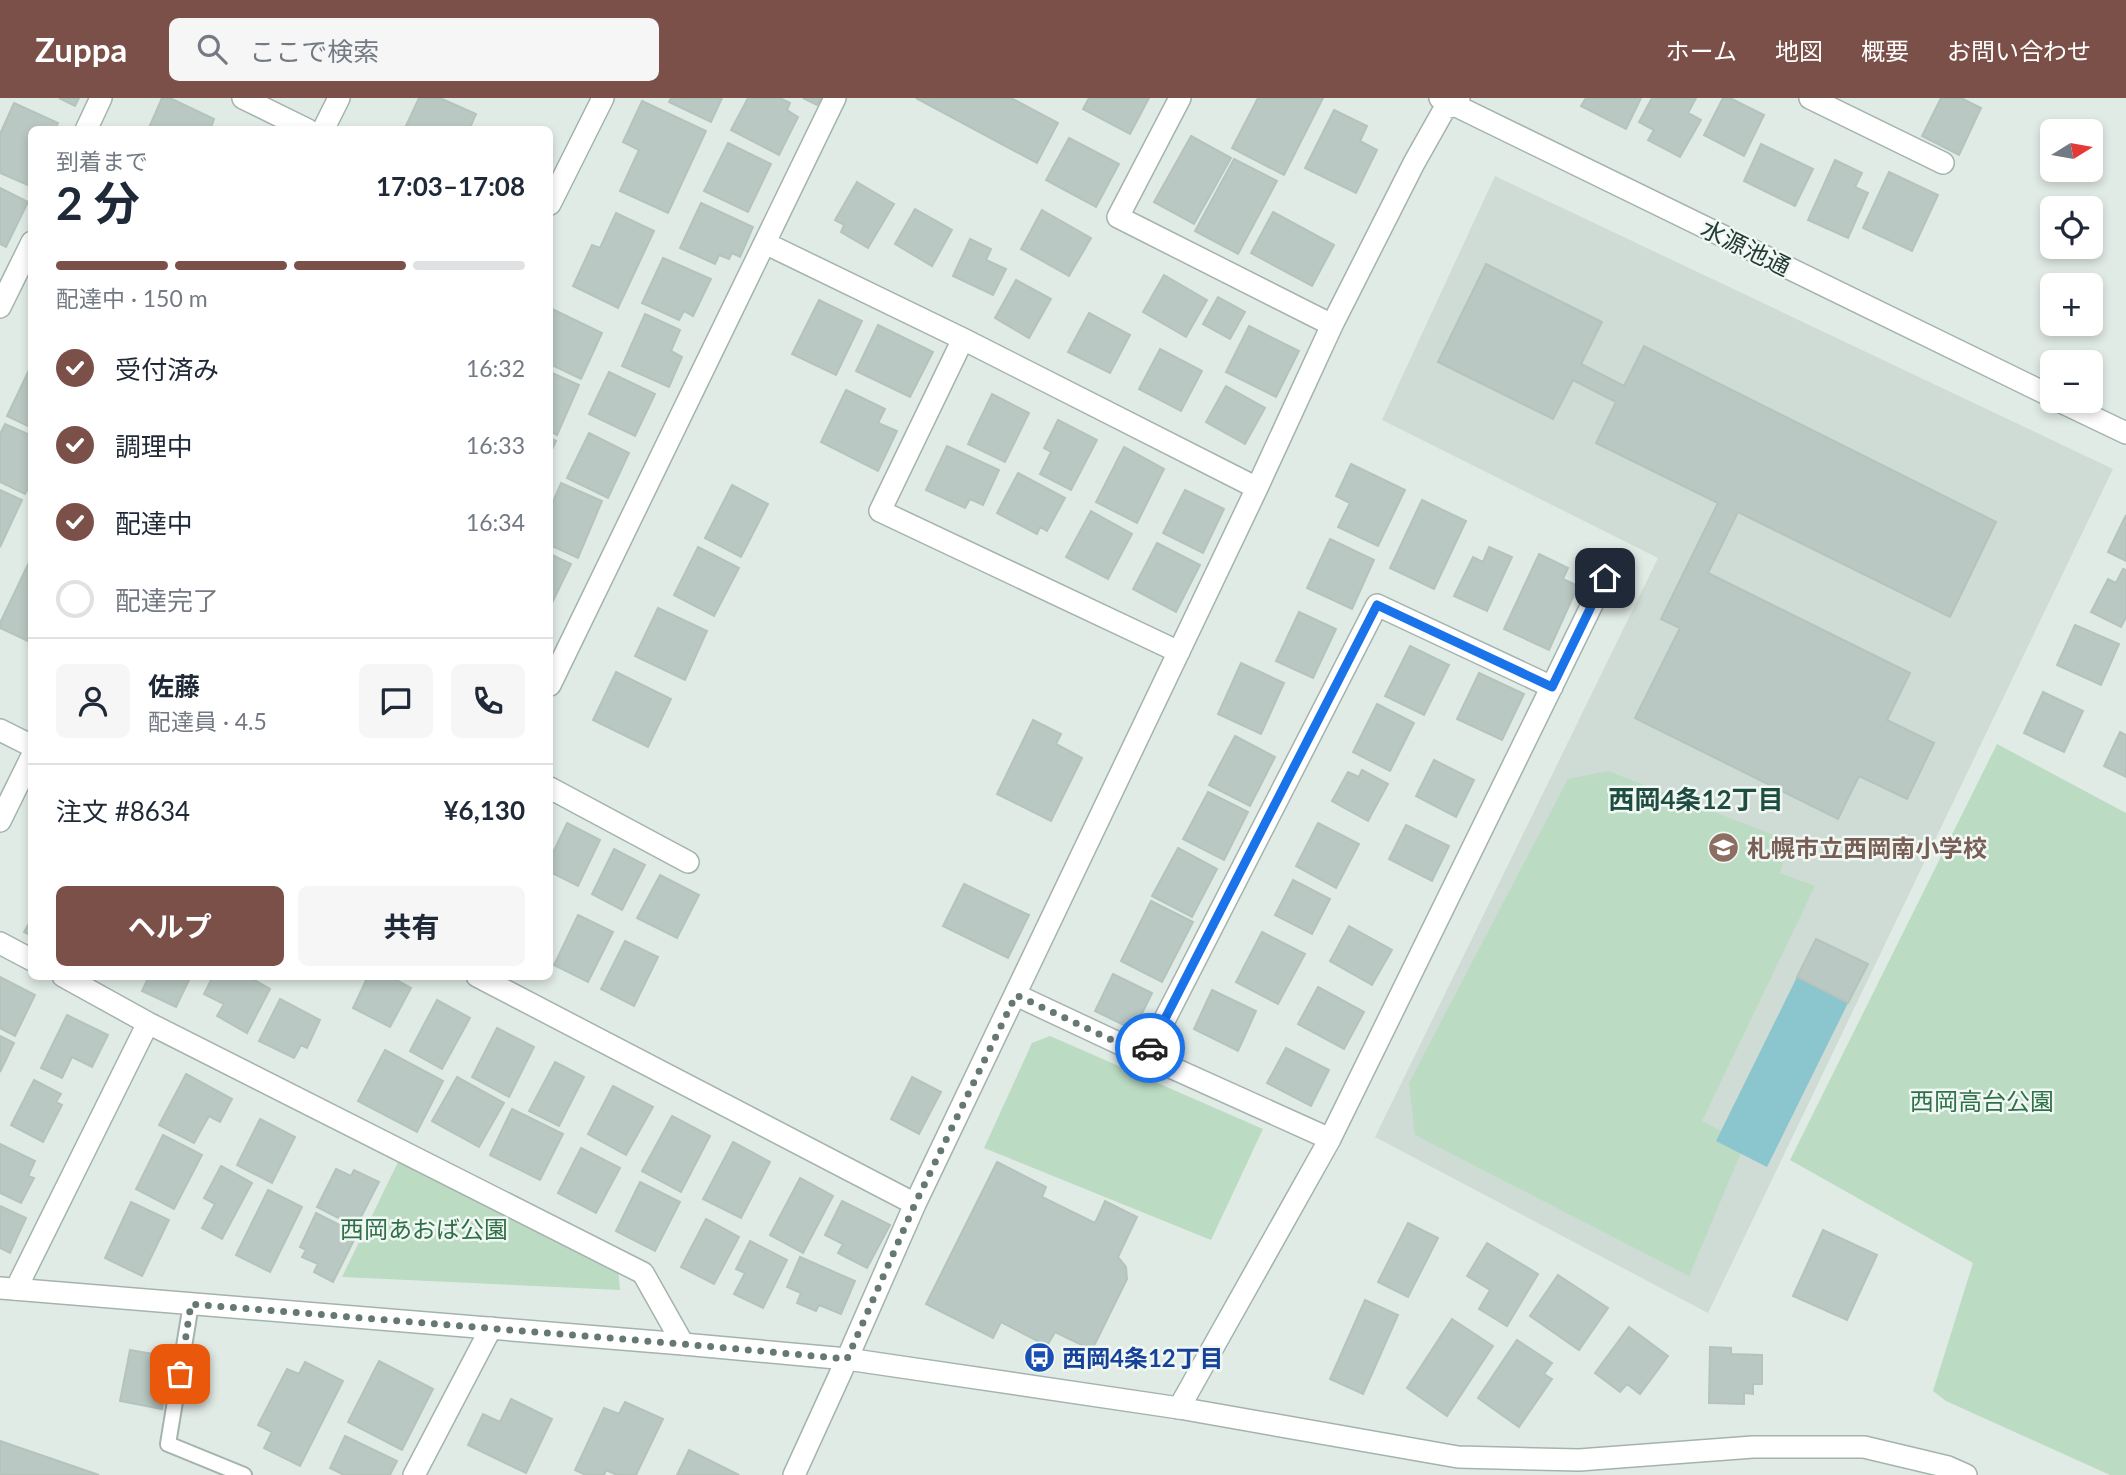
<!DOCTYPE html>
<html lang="ja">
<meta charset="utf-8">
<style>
:root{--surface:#fff;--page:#f6f6f7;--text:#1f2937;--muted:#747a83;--line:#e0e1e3;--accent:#7b5049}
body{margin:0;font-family:Lato,"Noto Sans JP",sans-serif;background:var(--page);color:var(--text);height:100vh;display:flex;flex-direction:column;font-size:26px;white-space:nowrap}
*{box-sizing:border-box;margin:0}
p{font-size:23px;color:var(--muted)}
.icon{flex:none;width:38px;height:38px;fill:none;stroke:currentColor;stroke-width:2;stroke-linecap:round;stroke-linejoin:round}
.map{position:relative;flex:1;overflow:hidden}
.details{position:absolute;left:28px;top:28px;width:525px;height:854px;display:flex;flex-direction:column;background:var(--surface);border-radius:10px;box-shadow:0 4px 10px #0003}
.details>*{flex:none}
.needle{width:46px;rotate:79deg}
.tools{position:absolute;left:2040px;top:21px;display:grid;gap:14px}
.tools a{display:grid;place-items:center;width:63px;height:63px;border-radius:10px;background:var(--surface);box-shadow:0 4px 10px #0003;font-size:35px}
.pin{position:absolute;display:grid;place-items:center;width:60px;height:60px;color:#fff;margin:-30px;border-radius:14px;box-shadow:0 4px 10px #0006}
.courier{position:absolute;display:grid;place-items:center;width:70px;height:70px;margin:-35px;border:5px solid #1a73e8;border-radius:50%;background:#fff;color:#222;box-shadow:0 2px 9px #0007}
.head em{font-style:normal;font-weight:700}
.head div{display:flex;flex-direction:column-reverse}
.head{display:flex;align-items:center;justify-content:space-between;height:119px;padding:0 28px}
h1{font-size:46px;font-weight:700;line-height:52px}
.bar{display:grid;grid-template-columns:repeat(4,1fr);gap:10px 7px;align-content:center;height:84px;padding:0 28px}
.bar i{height:9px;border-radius:5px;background:var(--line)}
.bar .selected{background:var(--accent)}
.bar p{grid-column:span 4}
.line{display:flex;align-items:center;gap:18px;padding:0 28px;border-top:2px solid var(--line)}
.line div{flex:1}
.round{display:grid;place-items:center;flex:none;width:74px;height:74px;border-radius:10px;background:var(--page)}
ol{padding:0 28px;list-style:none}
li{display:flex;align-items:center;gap:21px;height:77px}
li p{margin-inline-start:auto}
li .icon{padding:7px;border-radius:50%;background:var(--accent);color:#fff;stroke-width:4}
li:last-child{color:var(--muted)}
li i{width:38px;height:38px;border:4px solid var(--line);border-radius:50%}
.primary-button{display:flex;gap:14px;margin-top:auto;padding:14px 28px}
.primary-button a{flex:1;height:80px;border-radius:10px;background:var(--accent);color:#fff;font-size:28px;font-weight:700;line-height:80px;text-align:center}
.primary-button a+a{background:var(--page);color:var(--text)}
header{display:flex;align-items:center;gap:42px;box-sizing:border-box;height:98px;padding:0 35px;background:var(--accent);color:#fff}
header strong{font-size:33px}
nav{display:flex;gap:38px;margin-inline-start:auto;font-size:24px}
.search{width:490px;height:63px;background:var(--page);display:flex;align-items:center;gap:18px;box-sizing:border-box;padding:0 24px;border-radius:10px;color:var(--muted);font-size:26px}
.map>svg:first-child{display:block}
</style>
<header>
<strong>Zuppa</strong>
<div class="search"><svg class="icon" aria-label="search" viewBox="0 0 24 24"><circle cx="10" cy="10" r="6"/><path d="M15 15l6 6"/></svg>ここで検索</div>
<nav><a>ホーム</a><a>地図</a><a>概要</a><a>お問い合わせ</a></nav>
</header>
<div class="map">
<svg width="2126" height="1377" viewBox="0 0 2126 1377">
<rect width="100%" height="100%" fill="#e1ebe6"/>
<path fill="#cfdbd5" d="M1495,78L2113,371L1708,1215L1375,1039L1658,460L1382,322Z"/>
<path fill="#bbdbc3" d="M1997,646L2126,715V1377H2110L1946,1303L1933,1293L1973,1165L1790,1062Z
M1608,673L1789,743L1780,775L1815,788L1702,1023L1745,1045L1689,1178L1415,1037L1409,985L1568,681Z
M1050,938L1263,1031L1211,1142L984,1050L1032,945Z
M400,1060L618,1170L620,1192L342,1179Z"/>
<path fill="#8bc5ce" d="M1797,879L1848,905L1767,1069L1716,1043Z"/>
<path fill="#b9c8c2" stroke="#b4c4bd" stroke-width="2" d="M59,0H79L75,8Z
M162,0H170L214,21L210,32H148Z
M419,0H440L476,16L469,32H404Z
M671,0H722L711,24L669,4Z
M748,0H780L790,5L787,12L798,19L779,57L731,32Z
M803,0H821L817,7Z
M916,0H1011L1058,25L1037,65Z
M1089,0H1149L1130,36L1083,11Z
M1258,0H1323L1284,77L1232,50Z
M1586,0H1641L1626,31L1581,8Z
M1652,0H1696L1688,15L1701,22L1680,59L1648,42L1654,32L1639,24Z
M1723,0H1730L1764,17L1744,58L1704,37Z
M1941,0H1961L1981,10L1959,57L1922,38Z
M642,3L706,33L668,115L620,93L639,52L623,44Z
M14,5L58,25L55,32H32V84L30,88L0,75V36Z
M1334,12L1367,28L1360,43L1377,52L1356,95L1305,70Z
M1191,38L1231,60L1194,126L1154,104Z
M1069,40L1119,66L1096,109L1046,82Z
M728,45L771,66L748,114L704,93Z
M1761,46L1813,71L1795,108L1744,83Z
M1234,61L1277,83L1238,156L1195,133Z
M1835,62L1862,75L1855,89L1868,95L1848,140L1808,122Z
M1889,74L1938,97L1912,153L1863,130Z
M857,84L894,106L868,150L841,134L844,127L835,122Z
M0,90L28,104L6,149L0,146Z
M701,105L753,129L740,159L732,155L729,161L719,157L715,166L680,150Z
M915,111L952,132L932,168L895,146Z
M1042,112L1091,140L1069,178L1021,151Z
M1273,114L1334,147L1312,188L1251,155Z
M616,115L654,133L618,210L573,188L592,147L600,150Z
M970,141L991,151L986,162L1006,171L993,197L953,178Z
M663,160L711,181L693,218L684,213L679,222L642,205Z
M1486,166L1602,224L1581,266L1624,288L1644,248L1996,424L1950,519L1738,414L1708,475L1910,575L1887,622L1934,645L1907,701L1859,678L1838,721L1635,620L1680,530L1661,521L1718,405L1596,345L1616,304L1573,282L1553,321L1438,264Z
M1164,177L1207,202L1186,239L1143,214Z
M1016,182L1051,201L1029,240L995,220Z
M1218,199L1245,214L1230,241L1203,226Z
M819,202L862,223L836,277L792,256Z
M550,210L602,235L581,281L550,266Z
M1089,215L1130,237L1110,275L1068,254Z
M645,216L680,232L671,253L682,259L669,289L622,268Z
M878,227L933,254L910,299L856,273Z
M1249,228L1299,253L1276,299L1226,274Z
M1160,251L1202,273L1181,313L1139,291Z
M30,270H32V330L7,318Z
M550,274L579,287L557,337L550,333Z
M609,274L655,296L635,338L589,316Z
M1226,288L1265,310L1245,346L1206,324Z
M846,292L885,311L878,325L897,333L878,373L821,344Z
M992,296L1029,315L1005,364L968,346Z
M1058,322L1097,342L1071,392L1040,376L1051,354L1044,350Z
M5,326L32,338V382L25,396L0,384V336Z
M589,335L629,355L608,400L567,380Z
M550,340L556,343L550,356Z
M947,348L999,372L983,407L970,401L965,410L926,392Z
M1124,349L1164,371L1137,425L1096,404Z
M1351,366L1405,392L1378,448L1338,429L1350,405L1336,398Z
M1018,375L1065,400L1047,433L1040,429L1037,436L997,415Z
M561,385L602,403L578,460L550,447V411Z
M732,387L768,406L741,459L705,440Z
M0,392L22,402L0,449Z
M1185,392L1224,411L1203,455L1163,435Z
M1422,402L1466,423L1434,491L1390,470Z
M1091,413L1132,436L1108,481L1066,459Z
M2126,417V463L2108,454Z
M1330,441L1374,462L1352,511L1307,490Z
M1157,445L1200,467L1176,514L1133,491Z
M698,449L739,470L714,518L674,497Z
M1489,449L1512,459L1487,513L1454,498L1473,459L1483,464Z
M550,456L571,466L550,509Z
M1539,456L1568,470L1563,481L1578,488L1549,552L1504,531Z
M30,462L32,463V545L0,530V525Z
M2123,471L2126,472V519L2121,529L2091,514L2108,481L2116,485Z
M658,510L707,533L685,582L635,558Z
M1299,514L1336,531L1313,580L1276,563Z
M2075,527L2119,546L2101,587L2057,567Z
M1410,548L1449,567L1424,617L1385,598Z
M1241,565L1284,585L1261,636L1218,616Z
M616,574L671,601L648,649L593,622Z
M1479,575L1524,596L1502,642L1457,621Z
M2043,594L2083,613L2064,654L2024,635Z
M1377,606L1414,625L1390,673L1353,654Z
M1033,622L1061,636L1056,646L1082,660L1051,723L997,696Z
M2120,634L2126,637V679L2104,668Z
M1235,638L1275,659L1250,708L1209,687Z
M1434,662L1474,682L1456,719L1416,698Z
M1362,672L1388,686L1368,723L1332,703L1348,674L1359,679Z
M1208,694L1248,714L1224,762L1183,741Z
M567,725L600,742L578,788L550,774V761Z
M1318,725L1359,746L1336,790L1296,768Z
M1406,727L1449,748L1432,783L1389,761Z
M1178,750L1217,771L1192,819L1152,798Z
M614,751L645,767L622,812L592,796Z
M660,777L699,797L677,840L637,820Z
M1293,782L1330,801L1312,836L1275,817Z
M964,786L1029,817L1008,860L943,828Z
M1151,803L1193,824L1162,884L1121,863Z
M578,817L613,834L588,884L554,867Z
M32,820V838L24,834Z
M1349,828L1392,852L1372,887L1330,863Z
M1262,834L1305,856L1278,906L1236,884Z
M1816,841L1868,866L1848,905L1797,879Z
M625,843L658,859L634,908L601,891Z
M1113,876L1152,895L1134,932L1095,913Z
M149,878H191L176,909L142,893Z
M213,878H247L270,891L247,935L217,918L224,906L204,896Z
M368,878H389L411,890L390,929L353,910Z
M0,879L35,897L15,938L0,930Z
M1318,889L1364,914L1344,951L1298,926Z
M1212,892L1256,913L1238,953L1194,931Z
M280,901L320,922L307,950L301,947L294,960L259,943Z
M437,902L470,920L442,971L410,953Z
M67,917L108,937L92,969L72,959L62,980L41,970Z
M497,930L534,949L509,999L472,979Z
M0,938L14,945L0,974Z
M1286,950L1329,972L1311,1008L1267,985Z
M385,952L443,983L417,1034L358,1003Z
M555,964L584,979L559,1028L529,1013Z
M186,976L232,1001L220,1024L209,1018L194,1045L159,1027Z
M457,979L504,1005L479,1049L432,1023Z
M912,979L941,994L919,1036L891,1021Z
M34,982L61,996L56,1004L62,1007L43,1044L11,1027Z
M613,988L653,1009L626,1057L588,1036Z
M512,1011L563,1036L540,1082L490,1057Z
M672,1018L710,1038L681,1094L642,1073Z
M260,1021L295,1039L272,1085L237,1067Z
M163,1037L202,1057L174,1111L136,1091Z
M733,1044L770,1064L741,1120L703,1101Z
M0,1046L35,1063L28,1078L34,1080L21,1105L0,1095Z
M581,1050L620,1070L596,1115L558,1095Z
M997,1064L1046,1089L1042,1099L1095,1125L1105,1103L1137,1119L1118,1159L1126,1169L1127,1181L1092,1252L1055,1234L1047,1248L1001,1224L993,1240L926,1206Z
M221,1068L252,1085L222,1141L202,1130L215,1106L204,1100Z
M336,1071L351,1078L354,1072L379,1084L356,1129L317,1109Z
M800,1080L833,1098L803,1155L770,1137Z
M640,1084L680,1104L655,1153L616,1133Z
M268,1092L302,1109L270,1174L236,1157Z
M842,1103L890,1127L867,1170L838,1155L843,1146L825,1137Z
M131,1104L169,1122L142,1178L105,1160Z
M0,1108L26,1120L10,1155L0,1150Z
M316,1115L357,1136L333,1184L314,1174L318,1166L302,1159L306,1152L300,1149Z
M706,1121L739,1139L714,1186L681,1169Z
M1408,1125L1438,1140L1408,1199L1378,1184Z
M1823,1132L1877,1157L1847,1222L1793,1198Z
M750,1143L787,1162L763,1210L734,1196L745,1175L736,1171Z
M1487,1145L1538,1176L1507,1228L1479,1211L1490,1192L1467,1178Z
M800,1159L855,1183L841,1216L819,1207L816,1213L797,1205L801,1195L787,1189Z
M1558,1177L1608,1210L1579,1252L1530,1218Z
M1365,1202L1398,1217L1363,1296L1330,1281Z
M1452,1221L1493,1248L1447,1318L1407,1290Z
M1629,1229L1668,1258L1640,1296L1627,1286L1620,1294L1595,1275Z
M1517,1242L1552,1265L1544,1276L1552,1281L1519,1329L1478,1300Z
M1710,1249L1731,1250V1256L1762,1257V1286H1753V1296L1744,1295V1306L1709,1305Z
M130,1252L171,1259L162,1311L120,1303Z
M379,1263L433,1291L402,1352L348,1324Z
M305,1264L343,1283L300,1368L264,1350L272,1334L258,1327L287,1271L299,1276Z
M511,1301L552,1321L526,1375L468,1347L483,1316L500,1324Z
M625,1304L663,1321L636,1377H617L606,1372L604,1377H586L575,1372L604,1310L619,1316Z
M345,1338L397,1363L390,1377H344L330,1370Z
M0,1343L99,1377H0Z
M689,1352L739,1377H677Z"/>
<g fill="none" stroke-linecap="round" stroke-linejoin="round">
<defs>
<path id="service" d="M191,1206L168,1346L244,1377"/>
<path id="minor" d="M243,0L308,32
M1180,0L1118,119L1332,227
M1810,0L1943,65
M86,32L101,0
M323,32L339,0
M550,106L603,0
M765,145L963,241L1257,390
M0,209L32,144
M963,241L880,413L1179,554
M550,587L835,0
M0,632L32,648
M550,690L688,764
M0,723L32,658
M0,845L32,862
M63,878L148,925L643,1175L683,1246
M477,878L915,1106
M1016,897L1146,958L1377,507L1552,589
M1146,958L1330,1041
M16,1191L148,925
M1179,1310L1330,1041L1605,480
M414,1377L491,1230
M794,1377L847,1261L915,1106L1257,390L1332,227L1414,65L1445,10L1453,8L1459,0"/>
<path id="tertiary" d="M1440,0L2053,299
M2059,303L2126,335
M0,1190L683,1246L847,1261L1179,1310L1458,1359L1579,1362L1753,1349H1864L1948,1369L1966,1377"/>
</defs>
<use href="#service" stroke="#a4b3ad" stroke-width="18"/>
<use href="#minor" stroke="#a4b3ad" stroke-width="24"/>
<use href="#tertiary" stroke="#a4b3ad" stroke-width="24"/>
<use href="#service" stroke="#fff" stroke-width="14"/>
<use href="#minor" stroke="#fff" stroke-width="21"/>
<use href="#tertiary" stroke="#fff" stroke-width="21"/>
</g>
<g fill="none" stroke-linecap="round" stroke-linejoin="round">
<path stroke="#657972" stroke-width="7" stroke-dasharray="0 12.6" d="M180,1276L191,1206L683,1246L847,1261L915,1106L1016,897L1146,958L1150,950"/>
<path stroke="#1a73e8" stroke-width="9" d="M1150,950L1377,507L1552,589L1605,480"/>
</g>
<defs>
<symbol id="school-disc" viewBox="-11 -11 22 22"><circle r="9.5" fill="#8d6e63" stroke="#f1f8f4"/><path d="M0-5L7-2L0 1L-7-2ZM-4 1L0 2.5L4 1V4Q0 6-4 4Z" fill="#fff"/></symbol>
<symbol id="bus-disc" viewBox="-11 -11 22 22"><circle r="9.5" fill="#1a4fb4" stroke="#f1f8f4"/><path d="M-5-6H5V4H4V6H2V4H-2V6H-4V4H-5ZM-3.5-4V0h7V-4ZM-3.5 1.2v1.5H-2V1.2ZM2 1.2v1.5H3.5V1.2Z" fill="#fff"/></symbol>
</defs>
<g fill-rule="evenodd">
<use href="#school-disc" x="1706" y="732" width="35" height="35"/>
<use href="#bus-disc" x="1022" y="1242" width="35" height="35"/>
</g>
<g text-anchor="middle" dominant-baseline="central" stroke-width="5" stroke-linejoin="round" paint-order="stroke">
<g font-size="24" fill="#223b34" stroke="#f1f8f4">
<text transform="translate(1746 149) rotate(26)">水源池通</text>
</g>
<g font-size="24" font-weight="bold" fill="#785e54" stroke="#f1f8f4" text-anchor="start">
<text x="1747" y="749">札幌市立西岡南小学校</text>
</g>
<g font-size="24" fill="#2e7047" stroke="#f1f8f4">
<text x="1982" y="1002">西岡高台公園</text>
<text x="424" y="1130">西岡あおば公園</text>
</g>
<g font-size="24" font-weight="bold" fill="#164399" stroke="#f1f8f4" text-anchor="start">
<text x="1062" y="1259">西岡4条12丁目</text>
</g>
<g font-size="26" font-weight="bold" fill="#1f4c40" stroke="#f1f8f4">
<text x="1696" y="701">西岡4条12丁目</text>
</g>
</g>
</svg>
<div class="tools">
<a><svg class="needle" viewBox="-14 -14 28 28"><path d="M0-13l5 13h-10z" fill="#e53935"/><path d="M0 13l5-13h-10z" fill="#747a83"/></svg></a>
<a><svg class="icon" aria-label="locate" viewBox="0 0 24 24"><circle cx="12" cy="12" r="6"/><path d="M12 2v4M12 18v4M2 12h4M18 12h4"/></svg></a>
<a>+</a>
<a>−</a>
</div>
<div class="pin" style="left:180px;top:1276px;background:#ea580c"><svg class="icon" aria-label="bag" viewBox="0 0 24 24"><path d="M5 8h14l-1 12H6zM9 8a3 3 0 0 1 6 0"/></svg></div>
<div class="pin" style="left:1605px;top:480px;background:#1f2937"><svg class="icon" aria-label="home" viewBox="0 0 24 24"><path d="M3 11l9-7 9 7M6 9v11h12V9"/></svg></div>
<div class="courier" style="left:1150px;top:950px"><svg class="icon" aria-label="car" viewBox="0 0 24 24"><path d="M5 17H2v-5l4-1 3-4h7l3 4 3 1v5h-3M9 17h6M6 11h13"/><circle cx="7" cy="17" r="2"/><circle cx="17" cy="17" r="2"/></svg></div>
<section class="details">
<div class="head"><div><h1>2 分</h1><p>到着まで</p></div><em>17:03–17:08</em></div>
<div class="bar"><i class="selected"></i><i class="selected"></i><i class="selected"></i><i></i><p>配達中 · 150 m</p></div>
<ol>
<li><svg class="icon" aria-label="check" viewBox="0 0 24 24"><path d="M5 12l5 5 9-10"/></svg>受付済み<p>16:32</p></li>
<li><svg class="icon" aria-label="check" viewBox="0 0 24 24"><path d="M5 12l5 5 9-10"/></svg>調理中<p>16:33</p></li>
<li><svg class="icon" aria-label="check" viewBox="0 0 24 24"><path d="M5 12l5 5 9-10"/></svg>配達中<p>16:34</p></li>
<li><i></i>配達完了</li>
</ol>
<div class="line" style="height:126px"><a class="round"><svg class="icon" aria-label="person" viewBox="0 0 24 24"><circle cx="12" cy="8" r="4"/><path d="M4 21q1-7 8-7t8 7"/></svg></a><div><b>佐藤</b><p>配達員 · 4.5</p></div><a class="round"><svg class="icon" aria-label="chat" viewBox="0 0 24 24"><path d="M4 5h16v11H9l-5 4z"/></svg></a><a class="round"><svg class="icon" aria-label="phone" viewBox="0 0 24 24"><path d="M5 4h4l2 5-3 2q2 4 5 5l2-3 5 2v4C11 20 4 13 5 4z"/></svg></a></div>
<div class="line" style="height:91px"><div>注文 #8634</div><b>¥6,130</b></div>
<div class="primary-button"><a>ヘルプ</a><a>共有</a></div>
</section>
</div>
